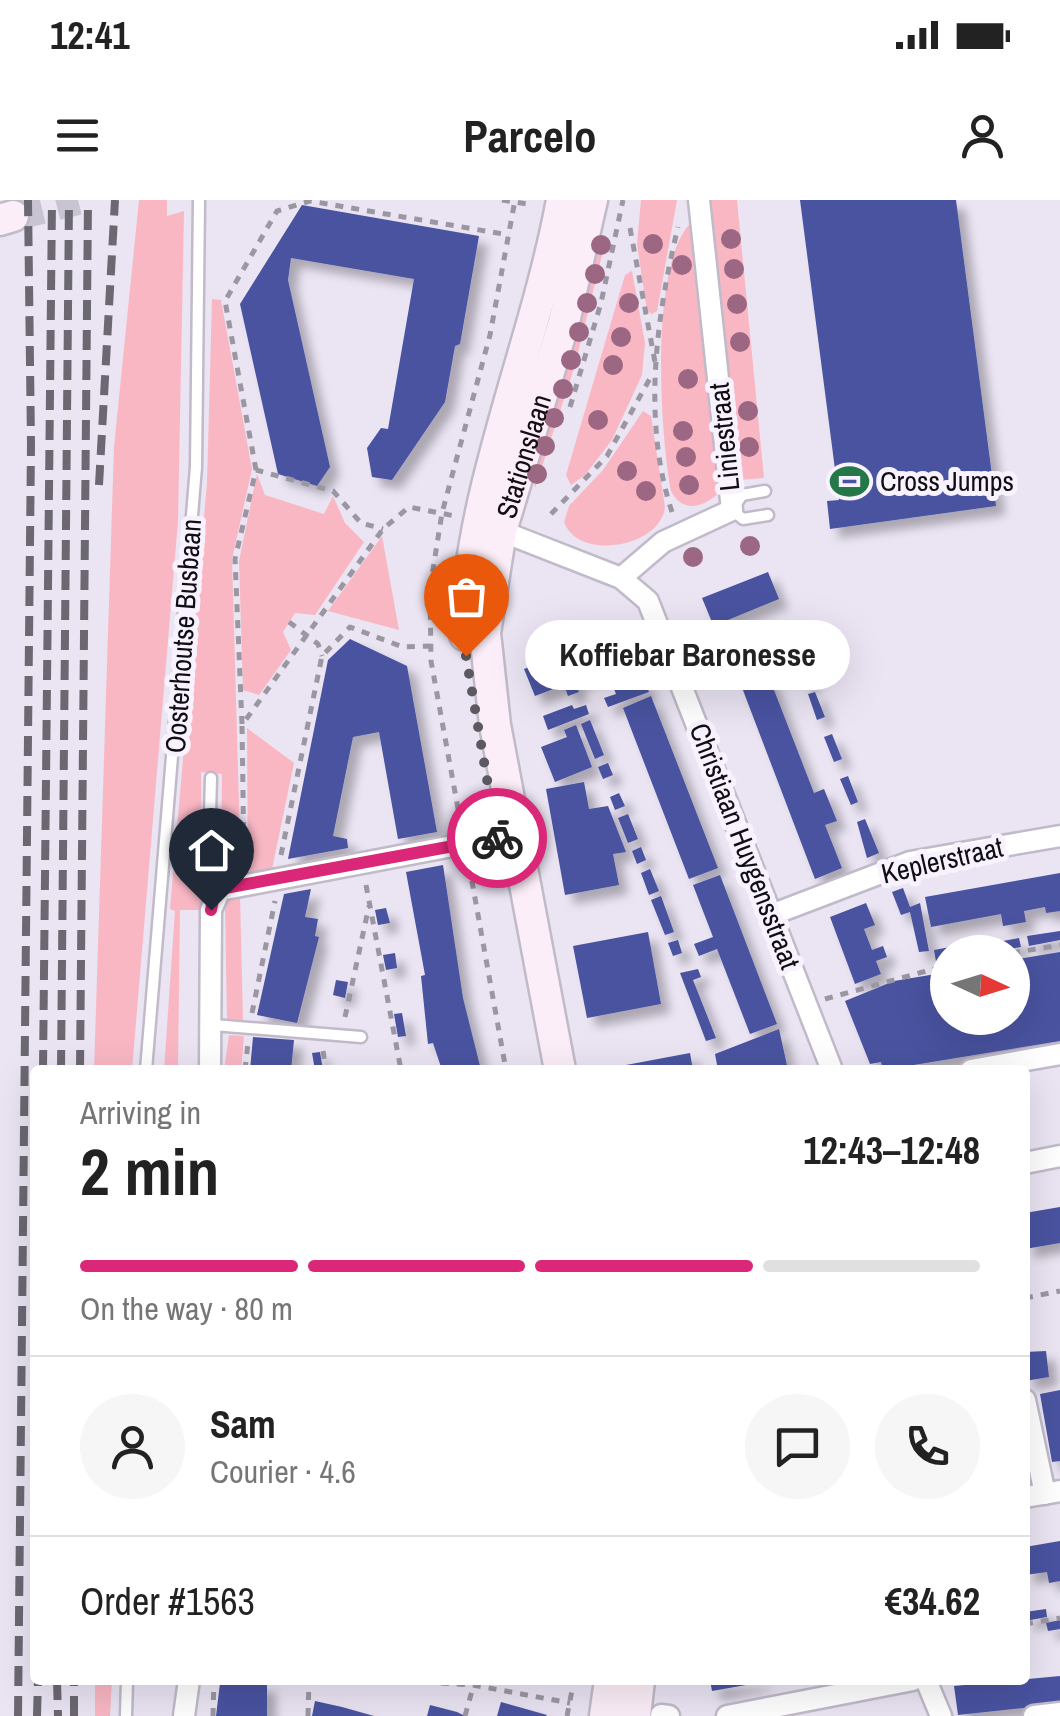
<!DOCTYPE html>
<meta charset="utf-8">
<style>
:root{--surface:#fff;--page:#f6f6f6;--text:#222;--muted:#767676;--line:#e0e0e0;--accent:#db2777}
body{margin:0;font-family:"Archivo Narrow",sans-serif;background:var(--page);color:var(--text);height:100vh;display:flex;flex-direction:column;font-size:38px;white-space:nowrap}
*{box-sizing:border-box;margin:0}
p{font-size:32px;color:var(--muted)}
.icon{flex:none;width:55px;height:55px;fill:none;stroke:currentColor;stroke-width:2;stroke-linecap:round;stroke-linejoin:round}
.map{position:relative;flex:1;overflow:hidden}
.sheet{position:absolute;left:30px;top:865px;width:1000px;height:620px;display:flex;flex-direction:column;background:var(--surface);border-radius:10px;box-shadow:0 10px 40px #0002}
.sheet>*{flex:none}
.needle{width:65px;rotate:94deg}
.controls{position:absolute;left:930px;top:735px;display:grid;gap:20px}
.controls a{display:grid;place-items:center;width:100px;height:100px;border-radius:50%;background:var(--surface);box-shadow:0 10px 40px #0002;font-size:50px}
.pin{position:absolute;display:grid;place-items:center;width:85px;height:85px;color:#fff;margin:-102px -42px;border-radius:50% 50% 50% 0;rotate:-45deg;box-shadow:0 0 10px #0007}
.pin .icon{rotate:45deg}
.courier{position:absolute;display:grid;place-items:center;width:100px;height:100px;margin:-50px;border:8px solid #db2777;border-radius:50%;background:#fff;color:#222;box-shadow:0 2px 12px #0007}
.bubble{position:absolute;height:70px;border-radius:35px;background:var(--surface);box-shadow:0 10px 40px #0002;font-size:32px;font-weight:800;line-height:70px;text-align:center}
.head em{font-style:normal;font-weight:800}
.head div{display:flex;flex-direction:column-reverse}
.head{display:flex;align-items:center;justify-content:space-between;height:170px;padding:0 50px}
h1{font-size:65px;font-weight:800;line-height:75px}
.bar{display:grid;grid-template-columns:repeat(4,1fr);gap:15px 10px;align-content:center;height:120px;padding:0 50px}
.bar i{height:12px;border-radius:8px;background:var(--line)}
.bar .on{background:var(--accent)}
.bar p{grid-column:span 4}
.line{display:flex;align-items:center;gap:25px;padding:0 50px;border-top:2px solid var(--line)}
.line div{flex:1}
.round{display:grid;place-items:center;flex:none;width:105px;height:105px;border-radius:52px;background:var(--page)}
.status{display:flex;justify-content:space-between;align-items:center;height:70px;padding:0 50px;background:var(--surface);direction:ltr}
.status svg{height:28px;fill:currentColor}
header{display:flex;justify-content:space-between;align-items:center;height:130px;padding:0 50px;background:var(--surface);font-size:45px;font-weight:800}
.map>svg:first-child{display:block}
</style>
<div class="status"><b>12:41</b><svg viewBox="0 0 49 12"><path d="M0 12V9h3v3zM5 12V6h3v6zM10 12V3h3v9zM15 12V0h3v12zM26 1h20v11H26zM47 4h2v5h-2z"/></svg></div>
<header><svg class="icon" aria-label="menu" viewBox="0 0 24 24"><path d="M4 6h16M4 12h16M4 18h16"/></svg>Parcelo<svg class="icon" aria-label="person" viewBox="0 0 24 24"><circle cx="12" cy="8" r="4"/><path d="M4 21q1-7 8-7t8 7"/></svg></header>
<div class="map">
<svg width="1060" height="1516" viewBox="0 0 1060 1516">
<defs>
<filter id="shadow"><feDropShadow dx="9" dy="9" stdDeviation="5" flood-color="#0004"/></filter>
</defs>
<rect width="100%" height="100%" fill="#eae4f3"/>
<path fill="#f9b7c4" d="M139,0H167V16L184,11L178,321L132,870H94L114,247Z
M641,0H677L657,111L652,114L647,111L637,44Z
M707,0H737L764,278L739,280Z
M689,25H693L722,289C707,307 683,315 671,291C660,234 650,68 689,25Z
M599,42L605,43L575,165L535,288L533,272Z
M632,71L645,143L642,175L612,240L585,275L571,285L566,275L625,75Z
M212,99L221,100L252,269L232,359L241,675L221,667L222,574L201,572L202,710H180L178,870H164L175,711L170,709L207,283Z
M643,211L651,216L665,307C661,347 579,362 564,322L569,306L603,270Z
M257,274L265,295L324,314L333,296L345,323L364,342L315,415L295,413L283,432L291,450L259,495L243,490L239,361Z
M382,336L399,430L328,411Z
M247,528L294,563L272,669L248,672Z
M240,695L243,820L227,819L225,707L227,699Z
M229,835L244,836L241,870H224Z
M95,1480H112L110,1516H95Z"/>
<path fill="#4852a0" filter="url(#shadow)" d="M800,0H956L996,306L830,329L827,301L839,300Z
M302,5L479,36L460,144L455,146L445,202L392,280L372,277L367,248L381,228L388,229L414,79L291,58L288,80L330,267L317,286L278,274L240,104Z
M768,372L779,399L723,422L728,435L719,439L702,398Z
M764,425L771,443L728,460L723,449Z
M787,427L790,436L778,441L775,432Z
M624,429L635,456L575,481L579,492L568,496L564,485L535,496L524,469Z
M350,439L407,466L437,632L398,639L379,532L353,537L333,636L347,639L348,648L288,659L328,460Z
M798,448L812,483L804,486L791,451Z
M760,454L814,593L824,589L837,621L825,625L842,668L815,679L733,464Z
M644,478L649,492L608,507L604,498L616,494L614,489Z
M815,492L825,517L817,520L808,494Z
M651,496L718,668L689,679L623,508Z
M572,505L574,509L586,505L589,514L548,530L543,516Z
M590,520L604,555L595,559L581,524Z
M576,525L592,567L555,582L541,547L567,537L564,530Z
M832,534L842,559L834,562L824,537Z
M608,563L613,575L603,579L598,567Z
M848,576L858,602L851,605L840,579Z
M584,582L589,609L608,606L626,652L613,654L619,685L565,695L546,589Z
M619,593L625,606L615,610L610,597Z
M628,614L638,639L628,643L618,618Z
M865,619L879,653L867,658L857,622Z
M641,647L646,660L637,664L632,651Z
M443,665L463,798L481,870H442L433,843L428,844L421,776L425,775L406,672Z
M650,669L659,691L649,695L641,673Z
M1060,673V711L1046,713L1045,707L1024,711L1026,722L1003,726L1001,714L931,727L925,697Z
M720,675L777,824L750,834L717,749L699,756L694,744L713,737L693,685Z
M903,688L910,707L920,703L929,751L919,752L910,712L901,715L892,692Z
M311,689L305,717L318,719L315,736L319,737L297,823L257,815L284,694Z
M661,696L674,732L665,735L651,700Z
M866,703L875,725L864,729L872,750L883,746L887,757L876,761L881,774L855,784L830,717Z
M386,708L390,723L378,725L375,710Z
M1060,731V740L1029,746L1027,736Z
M648,732L661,804L587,818L573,746Z
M1019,738L1021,747L993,752L992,743Z
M678,740L682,753L673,756L668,743Z
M983,741L985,752H948V760L936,762L934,750Z
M1060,752V841L883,870L881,862L870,864L845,801L894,781L948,772V818H1012V760Z
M395,753L397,768L386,770L383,755Z
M698,769L701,777L693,780L716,838L706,841L680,773Z
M336,780L348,782L345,798L333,795Z
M402,813L406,836L398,837L394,814Z
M779,829L788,870H718L715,854Z
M253,837L294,840L291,870H250Z
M320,852L323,870H315L312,853Z
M690,853L693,870H610V868Z
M1060,1007V1043L1025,1049V1013Z
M1046,1151L1049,1177L1025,1181V1152Z
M1060,1190V1261L1052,1262L1040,1194Z
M1060,1341V1381L1049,1383L1047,1372L1025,1375V1347Z
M1046,1409L1047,1417L1025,1421V1412Z
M1060,1420V1429L1048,1431L1046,1423Z
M1060,1476V1504L958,1515L954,1486Z
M710,1480H762L763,1482L712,1491Z
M220,1483H267V1516H216Z
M315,1501L342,1507L374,1516H312Z
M501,1502L547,1515L546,1516H497Z
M430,1505L457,1512L465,1516H427Z"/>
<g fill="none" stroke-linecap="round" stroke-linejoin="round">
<path stroke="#c9c4d1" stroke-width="30" stroke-dasharray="30 15" stroke-linecap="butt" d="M13,16L78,0"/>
<defs>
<path id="lane" d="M765,291L742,295L732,310L743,319L768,315
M211,578L209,648L220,690
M213,825L361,837
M146,870L196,267L199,0
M126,1516L127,1480"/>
<path id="street" d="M493,328L621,378L648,401L832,870
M621,378L663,342L732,310L699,0
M771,715L910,662L1060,636
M210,870L211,710L220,690L516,634
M971,870L1060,854
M1025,963L1060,956
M1025,1200L1045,1294
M1025,1297L1060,1291
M926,1480L941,1516
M661,1515L669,1516
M184,1516L189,1480
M727,1516L913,1480
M1034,1516L1060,1513"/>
<g id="secondary">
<path d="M0,20L13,16"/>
<path d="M465,435C470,285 535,147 562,0"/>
<path id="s1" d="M560,870L495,525L485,433L501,331L564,122L592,0"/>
<path d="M605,1516L610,1480"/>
<path d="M635,1516L639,1480"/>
</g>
</defs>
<use href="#lane" stroke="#c0bac9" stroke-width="15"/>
<use href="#street" stroke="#c0bac9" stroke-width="25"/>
<use href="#secondary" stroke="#c0bac9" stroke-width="35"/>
<path stroke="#9b97a2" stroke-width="5" stroke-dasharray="8 8" stroke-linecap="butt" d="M502,0L533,5
M630,28L655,162
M570,207L601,103L623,0
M256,270L225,101L277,11L310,1L509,35
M672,312C642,221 656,118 678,27
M551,314L607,256L653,173
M289,422L318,444L322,456
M242,524L235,359L256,270L333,291L361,323L383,329
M461,625L431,461L430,388L442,313L490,135L515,0
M281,655L322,456L350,427L403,447L431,446
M244,662L242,525L383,329L409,307L455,316
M469,665L506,870
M366,685L401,870
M1012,753L1060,745
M825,799L948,765
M252,813L275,701
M345,817L369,706
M323,851L326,870
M245,870L248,843
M1025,1098L1060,1091
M1025,1424L1060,1418
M393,1480L473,1485L570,1503
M213,1516L214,1480
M308,1516L309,1480
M465,1516L475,1480
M567,1516L574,1480"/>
<use href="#lane" stroke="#fff" stroke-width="10"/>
<use href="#street" stroke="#fff" stroke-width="20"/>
<use href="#secondary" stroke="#fceef8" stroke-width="30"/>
<path stroke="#6b6871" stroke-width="8" stroke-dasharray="20 10" stroke-linecap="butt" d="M99,285L115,0
M43,870L52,0
M61,870L69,0
M80,870L88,0
M57,1480L58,1516
M18,1516L31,244L28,0
M37,1516L38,1480
M74,1516V1480"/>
</g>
<g fill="#9c6782">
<circle cx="731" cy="39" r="10"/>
<circle cx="653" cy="44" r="10"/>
<circle cx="601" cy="45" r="10"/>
<circle cx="682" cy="65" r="10"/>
<circle cx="734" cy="69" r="10"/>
<circle cx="595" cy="74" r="10"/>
<circle cx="587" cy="103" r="10"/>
<circle cx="629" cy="103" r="10"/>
<circle cx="737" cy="104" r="10"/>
<circle cx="579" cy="132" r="10"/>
<circle cx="621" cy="137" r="10"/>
<circle cx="740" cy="142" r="10"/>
<circle cx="571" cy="160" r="10"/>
<circle cx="613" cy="165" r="10"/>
<circle cx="688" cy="179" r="10"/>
<circle cx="563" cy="189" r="10"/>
<circle cx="748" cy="211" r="10"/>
<circle cx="554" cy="218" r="10"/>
<circle cx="598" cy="220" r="10"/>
<circle cx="683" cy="231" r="10"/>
<circle cx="545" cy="246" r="10"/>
<circle cx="749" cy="247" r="10"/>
<circle cx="686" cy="257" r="10"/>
<circle cx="627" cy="271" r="10"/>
<circle cx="537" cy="274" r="10"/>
<circle cx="689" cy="285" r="10"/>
<circle cx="646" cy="291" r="10"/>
<circle cx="750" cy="346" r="10"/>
<circle cx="693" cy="357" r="10"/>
</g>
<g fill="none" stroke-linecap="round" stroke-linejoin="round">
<path stroke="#5c5961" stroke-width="10" stroke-dasharray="0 18" d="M466,456L497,638"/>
<path stroke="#db2777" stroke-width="12" d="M211,710L214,696L225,688L497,638"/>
</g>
<defs>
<symbol id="stadium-bare" viewBox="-9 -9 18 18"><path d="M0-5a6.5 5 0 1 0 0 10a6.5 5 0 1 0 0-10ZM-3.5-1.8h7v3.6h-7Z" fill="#257748" stroke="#f7f2fe" stroke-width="2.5" paint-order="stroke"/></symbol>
</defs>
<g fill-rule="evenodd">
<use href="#stadium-bare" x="822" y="254" width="55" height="55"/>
</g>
<g text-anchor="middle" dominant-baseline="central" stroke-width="10" stroke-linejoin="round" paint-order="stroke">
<g font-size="28" fill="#100e13" stroke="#f7f2fe">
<text transform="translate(724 237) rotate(-96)">Liniestraat</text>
<text stroke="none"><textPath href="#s1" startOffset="625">Stationslaan</textPath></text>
<text transform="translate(183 436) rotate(-86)">Oosterhoutse Busbaan</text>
<text transform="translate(745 646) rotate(69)">Christiaan Huygensstraat</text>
<text transform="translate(942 660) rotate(-13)">Keplerstraat</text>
</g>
<g font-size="28" fill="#100e13" stroke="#f7f2fe" text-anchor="start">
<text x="880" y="281">Cross Jumps</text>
</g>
</g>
</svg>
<div class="controls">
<a><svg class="needle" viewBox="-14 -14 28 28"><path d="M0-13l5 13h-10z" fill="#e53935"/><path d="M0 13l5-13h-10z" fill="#767676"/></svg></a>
</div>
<div class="pin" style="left:466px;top:456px;background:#ea580c"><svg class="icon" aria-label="bag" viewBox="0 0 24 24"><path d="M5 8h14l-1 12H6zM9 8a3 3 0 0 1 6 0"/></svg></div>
<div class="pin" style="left:211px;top:710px;background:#1f2937"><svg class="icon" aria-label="home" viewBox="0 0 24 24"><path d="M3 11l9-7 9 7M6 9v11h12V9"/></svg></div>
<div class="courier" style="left:497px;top:638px"><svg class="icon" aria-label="bike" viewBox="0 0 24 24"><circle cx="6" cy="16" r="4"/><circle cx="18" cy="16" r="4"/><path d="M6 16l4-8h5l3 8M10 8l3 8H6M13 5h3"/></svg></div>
<div class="bubble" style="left:525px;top:420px;width:325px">Koffiebar Baronesse</div>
<section class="sheet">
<div class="head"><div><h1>2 min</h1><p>Arriving in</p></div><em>12:43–12:48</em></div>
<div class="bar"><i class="on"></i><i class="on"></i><i class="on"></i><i></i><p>On the way · 80 m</p></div>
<div class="line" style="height:180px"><a class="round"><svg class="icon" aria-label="person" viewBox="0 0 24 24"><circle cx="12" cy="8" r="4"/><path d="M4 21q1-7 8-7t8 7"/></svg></a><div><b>Sam</b><p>Courier · 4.6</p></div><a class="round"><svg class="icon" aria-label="chat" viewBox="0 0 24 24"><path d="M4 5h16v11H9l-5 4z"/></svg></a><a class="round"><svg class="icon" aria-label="phone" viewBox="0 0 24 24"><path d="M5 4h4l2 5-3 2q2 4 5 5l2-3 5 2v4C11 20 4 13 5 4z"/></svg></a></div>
<div class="line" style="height:130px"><div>Order #1563</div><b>€34.62</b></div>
</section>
</div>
